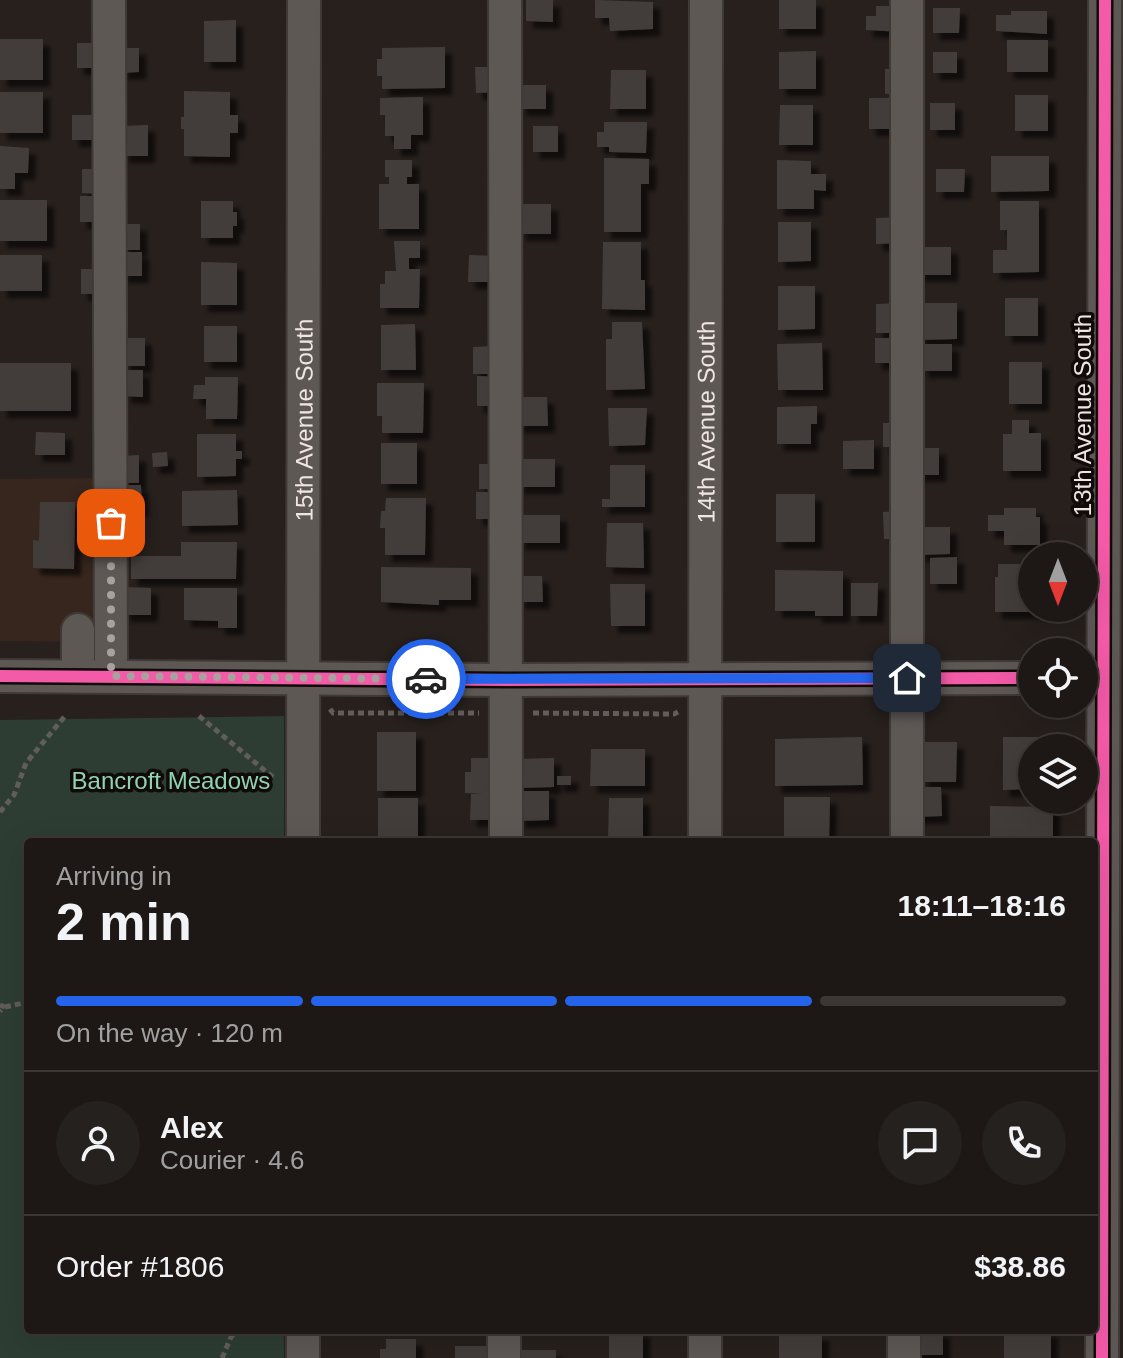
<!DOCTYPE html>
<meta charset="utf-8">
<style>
:root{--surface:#1d1816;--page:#25211f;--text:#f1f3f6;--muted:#a0a0a1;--line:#3b3735;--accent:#2563eb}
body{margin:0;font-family:Arial,sans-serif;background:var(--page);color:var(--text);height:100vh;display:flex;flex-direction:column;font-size:30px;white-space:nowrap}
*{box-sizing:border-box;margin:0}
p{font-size:26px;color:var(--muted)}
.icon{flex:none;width:44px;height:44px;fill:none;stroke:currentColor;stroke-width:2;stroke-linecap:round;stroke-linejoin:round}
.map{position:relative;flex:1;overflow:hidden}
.drawer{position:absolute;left:24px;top:838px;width:1074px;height:496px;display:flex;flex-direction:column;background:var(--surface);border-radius:8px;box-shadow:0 8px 32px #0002,0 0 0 2px var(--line)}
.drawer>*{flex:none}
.needle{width:52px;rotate:180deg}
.buttons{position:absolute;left:1018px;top:542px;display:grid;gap:16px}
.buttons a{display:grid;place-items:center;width:80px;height:80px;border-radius:50%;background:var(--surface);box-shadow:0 8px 32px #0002,0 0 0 2px var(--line);font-size:40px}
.pin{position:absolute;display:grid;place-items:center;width:68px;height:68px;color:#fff;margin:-34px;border-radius:16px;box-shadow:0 4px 12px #0006}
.courier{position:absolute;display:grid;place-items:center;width:80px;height:80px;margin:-40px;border:6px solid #2563eb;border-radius:50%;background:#fff;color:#222;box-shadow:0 2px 10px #0007}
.head em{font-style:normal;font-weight:800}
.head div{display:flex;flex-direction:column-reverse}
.head{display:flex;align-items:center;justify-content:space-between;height:136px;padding:0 32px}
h1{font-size:52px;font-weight:800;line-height:60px}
.bar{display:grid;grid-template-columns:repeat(4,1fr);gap:12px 8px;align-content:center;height:96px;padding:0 32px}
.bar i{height:10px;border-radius:6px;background:var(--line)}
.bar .current{background:var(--accent)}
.bar p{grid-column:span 4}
.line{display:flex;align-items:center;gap:20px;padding:0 32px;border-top:2px solid var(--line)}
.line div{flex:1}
.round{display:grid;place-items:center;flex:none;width:84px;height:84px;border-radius:42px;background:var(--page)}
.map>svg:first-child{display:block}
</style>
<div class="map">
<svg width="1123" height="1358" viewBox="0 0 1123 1358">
<defs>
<filter id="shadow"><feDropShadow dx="7" dy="7" stdDeviation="2" flood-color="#0009"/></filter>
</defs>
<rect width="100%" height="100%" fill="#27201d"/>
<path fill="#37261d" d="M108,478L107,642L0,641V479Z"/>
<path fill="#2d3d34" d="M284,716V842H28V1330H284V1358H0V720Z"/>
<path fill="#433e3b" filter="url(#shadow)" d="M526,0H553V22L526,21Z
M595,0L653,2V29L610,31L609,18H595Z
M779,0H816V29H779Z
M876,6H903V32L866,30V16H876Z
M933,8H960L959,33H933Z
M1011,11H1047V34L996,31V15H1011Z
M236,20V62H204V21Z
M0,39H43V80H0Z
M1007,40H1048V72H1007Z
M77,43H103V68H77Z
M445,47V88L382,89V76H377V59H382V48Z
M121,48H139V72L121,73Z
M816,51V89H779V52Z
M933,52H957V73H933Z
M475,67H502V92L476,93Z
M885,69H901V93L885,94Z
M611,70H646V109H610Z
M519,85H546V109H519Z
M184,91L230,92V115H238V133H230V157L184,156V129H181V117H184Z
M0,92H43V133H0Z
M1015,95H1048V131H1015Z
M423,97V135H411V149H394V136H385V115H380V98Z
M869,98H904V129H869Z
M930,103H955V130H930Z
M780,105H813V145H779Z
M72,115H103V140H72Z
M604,122H647L646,153L609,152V147H597V132H604Z
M148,125V156H122V126Z
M533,126H558V152H533Z
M0,146L29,148L28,173H15V189H0Z
M991,156H1049V191L991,192Z
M604,158L649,159V184H641V232H604Z
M385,160H412V177H407V184H419V229H379V184H389V177H385Z
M777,160L811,161V174H826V191L814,190V209H777Z
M82,169H103V194L82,193Z
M936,169H965L964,192H936Z
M80,196H106V222H80Z
M0,200H47V241H0Z
M201,201H233V212H237V226H233V238H201Z
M1000,201H1039V272L993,273V250H1007V230H1000Z
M519,204H551V234H519Z
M902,217V243L876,244V218Z
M778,222H811V261L778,262Z
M122,224H140V250H122Z
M394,241H420V258H409V269H420L419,308H380V284H385V271H396Z
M603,242H641V280H645V310L602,309Z
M917,247H951V275H917Z
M121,252H142V276H121Z
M0,255H42V291H0Z
M469,255L498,256V282H468Z
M201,262L237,263V305H201Z
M81,269H106V294H81Z
M778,286H815V329L778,330Z
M1005,298H1038V336H1005Z
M902,303L903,333H876V304Z
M918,303H957V339L918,340Z
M612,322H642L645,389L606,390V339H612Z
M415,324L416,370H381V325Z
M204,326H237V362H204Z
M124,338H145V366H124Z
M875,338H902V363H875Z
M822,343L823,390H778L777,344Z
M921,344H952V371H921Z
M499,346V374H473V347Z
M1009,362H1042V404H1009Z
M0,363H71V411H0Z
M124,370H143V397L124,396Z
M477,376L499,377V406H477Z
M205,377H238L237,419H206V399H193L194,385H205Z
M377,383H424L423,433H382V416H377Z
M516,397H547L548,426H517Z
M817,406V424H811V444H777V407Z
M608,408H647L645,445L609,446Z
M1012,420H1029V433H1041V471H1003V434H1012Z
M883,423H902V447H883Z
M36,432L65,433V455H35Z
M197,434H236V451H242V459H236V476L197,477Z
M874,440V469H843V441Z
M381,443H417V484H381Z
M916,448H939V475H916Z
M167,452L168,466L153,467L152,453Z
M139,455V483H121V456Z
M517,459H555V487H517Z
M479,464H500V489H479Z
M610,465H645V507H602V499H610Z
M121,485H141L142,510H121Z
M237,490L238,525L182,526V491Z
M476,492H497V519H476Z
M776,494H815V542H776Z
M386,498H426L425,555H385V528H380L381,511H385Z
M40,502H75L74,569L33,568V540L39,541Z
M1004,508H1036V517H1040V545H1004V531H988V515H1004Z
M902,511V539H884L883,512Z
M518,515H560V543H518Z
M607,523H643L644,568L606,567Z
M918,527H950V554L918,555Z
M181,542H237L236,579H131V556H181Z
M957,557V584H930V558Z
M998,564H1032V608H1040V612H995V577H998Z
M381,567L471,568V600H439V605L381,602Z
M775,570L843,571V616H815V611H775Z
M518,576H542L543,602H518Z
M851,583H878L877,616H851Z
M610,584H645V626H611Z
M123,587L151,588V615H123Z
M184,588H237V628H218V621L184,620Z
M377,732H416V791H377Z
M862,737L863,785L775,786V739Z
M1003,737H1052V748H1032V789L1003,790Z
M922,742H957L956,782H921Z
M591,749H645V786H590Z
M471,758H498V820H470L471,794H484L465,793V772H471Z
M554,758V787L516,788V759Z
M557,776H571V785H557Z
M912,787H941L942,816L913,817Z
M518,791H549V820L518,821Z
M784,797H830L829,842H784Z
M378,798H418V842H378Z
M609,798H643V841H608Z
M990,806L1053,807V842H990Z
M609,1330H643V1358H609Z
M914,1330H943V1355H914Z
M1004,1330H1051V1358H1004Z
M779,1334H822V1358H779Z
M386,1339H416V1358H380V1349H386Z
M455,1346H498V1358H455Z
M516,1350H556V1358H516Z"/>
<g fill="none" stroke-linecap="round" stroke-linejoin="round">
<defs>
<g id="minor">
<path d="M109,0L111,676"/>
<path d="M505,0L506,842"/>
<path d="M0,676L507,680L1032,678"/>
<path d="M78,676V630"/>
<path id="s1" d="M303,842L304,0"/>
<path id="s2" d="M705,842L706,0"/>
<path d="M907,842V0"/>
<path d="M705,1330V1358"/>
<path d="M303,1358V1330"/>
<path d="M504,1358V1330"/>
<path d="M904,1358V1330"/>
<path d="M1102,1358L1105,0"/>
</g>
</defs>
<use href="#minor" stroke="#403a37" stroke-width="36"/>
<path stroke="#625c5a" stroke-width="5" stroke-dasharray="6 4" stroke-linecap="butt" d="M330,709L333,713H479
M533,713L674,714L678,712
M199,716L275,779
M0,812L14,795L26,763L65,716
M0,1005L5,1007L0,1011
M5,1007L28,1002
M222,1358L231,1337L238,1330"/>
<use href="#minor" stroke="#5e5855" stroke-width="32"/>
<defs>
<path id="cycleway" d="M0,676L507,680L1032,678
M1102,1358L1105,0"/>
</defs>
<use href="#cycleway" stroke="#100a08" stroke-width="17"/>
<use href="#cycleway" stroke="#f35aa7" stroke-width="12"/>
</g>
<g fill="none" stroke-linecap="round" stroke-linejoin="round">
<path stroke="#a9a19d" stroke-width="8" stroke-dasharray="0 14.4" d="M111,523V676L426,679"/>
<path stroke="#2563eb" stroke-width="10" d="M426,679L907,678"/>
</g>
<g text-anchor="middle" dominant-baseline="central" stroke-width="7" stroke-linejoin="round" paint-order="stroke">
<g font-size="24" fill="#efe6e2" stroke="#100a08">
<text transform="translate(1082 415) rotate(-90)">13th Avenue South</text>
<text stroke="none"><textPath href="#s1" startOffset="422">15th Avenue South</textPath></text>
<text stroke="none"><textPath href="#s2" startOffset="420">14th Avenue South</textPath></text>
</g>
<g font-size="24" fill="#90d3b1" stroke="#100a08">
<text x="171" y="780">Bancroft Meadows</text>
</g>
</g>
</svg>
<div class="buttons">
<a><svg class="needle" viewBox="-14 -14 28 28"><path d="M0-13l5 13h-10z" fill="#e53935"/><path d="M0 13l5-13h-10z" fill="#a0a0a1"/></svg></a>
<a><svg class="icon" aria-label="locate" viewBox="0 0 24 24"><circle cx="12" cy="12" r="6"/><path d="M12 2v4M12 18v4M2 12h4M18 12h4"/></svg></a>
<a><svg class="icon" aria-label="layers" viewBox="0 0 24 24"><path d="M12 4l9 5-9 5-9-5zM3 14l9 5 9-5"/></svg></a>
</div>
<div class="pin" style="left:111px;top:523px;background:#ea580c"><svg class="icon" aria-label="bag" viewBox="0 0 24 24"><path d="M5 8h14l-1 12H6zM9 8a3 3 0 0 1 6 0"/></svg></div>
<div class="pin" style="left:907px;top:678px;background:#1f2937"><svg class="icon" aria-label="home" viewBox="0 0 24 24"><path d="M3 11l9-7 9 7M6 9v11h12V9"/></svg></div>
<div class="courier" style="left:426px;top:679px"><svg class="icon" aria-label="car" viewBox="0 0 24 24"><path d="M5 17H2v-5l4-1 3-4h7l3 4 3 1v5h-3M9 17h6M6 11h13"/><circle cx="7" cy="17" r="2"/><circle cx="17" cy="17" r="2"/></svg></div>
<section class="drawer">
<div class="head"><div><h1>2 min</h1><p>Arriving in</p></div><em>18:11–18:16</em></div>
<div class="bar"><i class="current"></i><i class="current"></i><i class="current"></i><i></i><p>On the way · 120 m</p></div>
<div class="line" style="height:144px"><a class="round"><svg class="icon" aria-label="person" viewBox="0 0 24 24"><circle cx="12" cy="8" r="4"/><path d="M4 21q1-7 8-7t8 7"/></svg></a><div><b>Alex</b><p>Courier · 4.6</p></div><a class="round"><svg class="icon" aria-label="chat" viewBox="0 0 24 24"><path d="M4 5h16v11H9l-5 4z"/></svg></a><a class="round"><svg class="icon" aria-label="phone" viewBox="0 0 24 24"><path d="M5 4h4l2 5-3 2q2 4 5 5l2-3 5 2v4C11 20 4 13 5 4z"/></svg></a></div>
<div class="line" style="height:104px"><div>Order #1806</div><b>$38.86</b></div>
</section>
</div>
